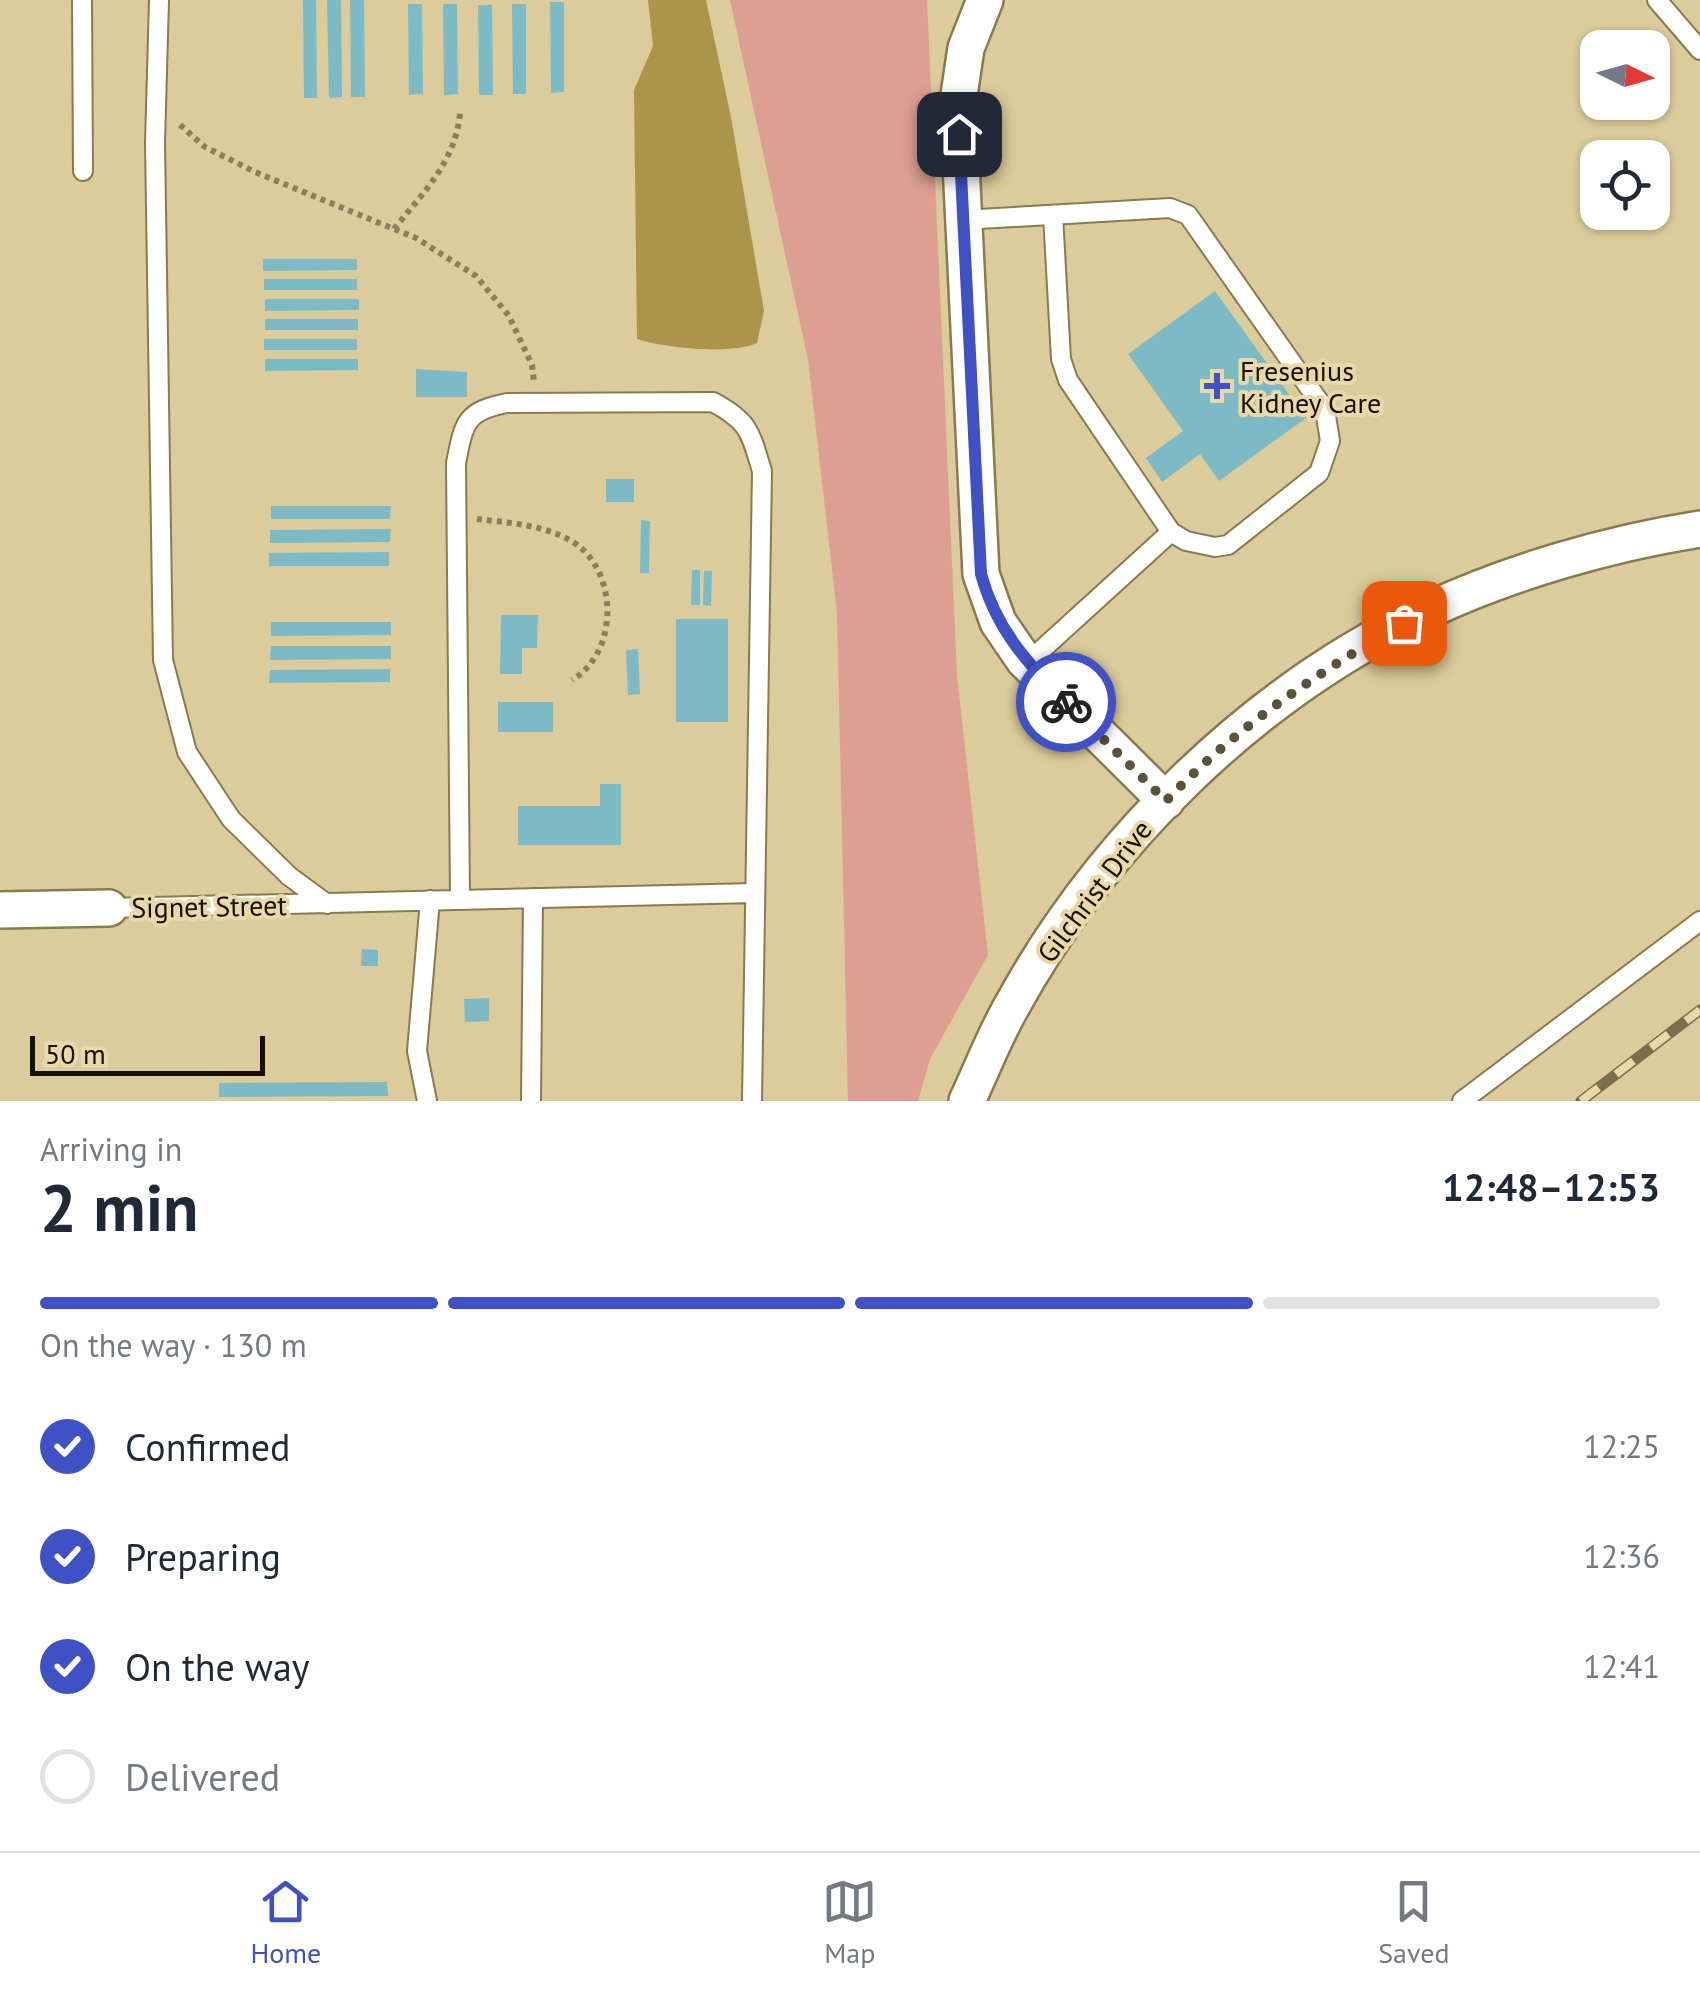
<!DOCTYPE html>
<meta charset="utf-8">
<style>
:root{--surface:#fff;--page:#f6f6f7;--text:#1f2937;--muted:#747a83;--line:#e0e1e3;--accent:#3f51c5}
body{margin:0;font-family:"PT Sans",sans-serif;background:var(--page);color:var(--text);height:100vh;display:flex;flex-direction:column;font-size:38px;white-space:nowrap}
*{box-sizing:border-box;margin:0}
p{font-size:32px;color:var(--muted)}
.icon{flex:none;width:55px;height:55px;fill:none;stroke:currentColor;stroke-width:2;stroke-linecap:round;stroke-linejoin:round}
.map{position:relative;height:1101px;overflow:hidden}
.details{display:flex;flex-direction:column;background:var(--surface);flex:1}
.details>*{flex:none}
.needle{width:65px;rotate:95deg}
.tools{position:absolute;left:1580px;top:30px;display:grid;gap:20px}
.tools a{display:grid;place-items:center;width:90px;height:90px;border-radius:20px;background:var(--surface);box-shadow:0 2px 8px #0004;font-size:50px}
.scale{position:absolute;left:30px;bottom:25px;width:235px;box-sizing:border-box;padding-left:10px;border:5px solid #161001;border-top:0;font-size:28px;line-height:35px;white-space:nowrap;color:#161001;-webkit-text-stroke:8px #e9d9a8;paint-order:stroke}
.pin{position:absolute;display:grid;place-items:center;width:85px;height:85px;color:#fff;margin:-42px;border-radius:20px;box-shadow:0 5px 15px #0006}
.courier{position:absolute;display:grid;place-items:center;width:100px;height:100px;margin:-50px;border:8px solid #3f51c5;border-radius:50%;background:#fff;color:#222;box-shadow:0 2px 12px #0007}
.overview em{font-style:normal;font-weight:600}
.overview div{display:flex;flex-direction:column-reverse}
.overview{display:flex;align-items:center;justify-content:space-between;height:170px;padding:0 40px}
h1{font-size:65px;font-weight:600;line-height:75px}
.bar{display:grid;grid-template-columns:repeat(4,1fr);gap:15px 10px;align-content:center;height:120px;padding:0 40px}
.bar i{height:12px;border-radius:8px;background:var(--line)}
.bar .on{background:var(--accent)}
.bar p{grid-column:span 4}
ol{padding:0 40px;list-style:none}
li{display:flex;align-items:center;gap:30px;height:110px}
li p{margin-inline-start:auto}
li .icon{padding:10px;border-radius:50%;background:var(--accent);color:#fff;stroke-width:4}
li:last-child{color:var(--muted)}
li i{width:55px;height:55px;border:5px solid var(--line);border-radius:50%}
.tabs{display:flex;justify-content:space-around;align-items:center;height:140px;border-top:2px solid var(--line);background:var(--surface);font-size:28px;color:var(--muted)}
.tabs a{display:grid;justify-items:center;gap:5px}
.tabs .on{color:var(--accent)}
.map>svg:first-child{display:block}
</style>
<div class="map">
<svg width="1700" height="1101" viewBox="0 0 1700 1101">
<rect width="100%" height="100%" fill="#dccc9b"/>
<path fill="#dd9f93" d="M730,0H927L957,675L988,955L930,1059L918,1101H848L837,613L808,360Z"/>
<path fill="#ac944b" d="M648,0H706L731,117L764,311L757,343C731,355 665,348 637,339L634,90L653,46Z"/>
<path fill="#7cbac6" d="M303,0H316L317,98H304Z
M327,0H341L342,97L329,98Z
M350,0H364L365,97H351Z
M550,2H564V92L551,93Z
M408,4H422L423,94L409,95Z
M443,4H457L458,94L444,95Z
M512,4H526V94H513Z
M478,5H492L493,95H479Z
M263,259H357V270L263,271Z
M264,279H357V290H264Z
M1215,291L1306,418L1219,481L1200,454L1162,482L1146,458L1183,431L1128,354Z
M265,299H359V310L265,311Z
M265,319H358V330H265Z
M264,339H357V350H264Z
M265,359H358V370L265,371Z
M416,369L467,372V397H416Z
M606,479H634V502H606Z
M271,506H391L390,519H271Z
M641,520L650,521L649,573H640Z
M391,529L390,542L270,543V530Z
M389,552V566H269V553Z
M692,570H700V605H691Z
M704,571H712L711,606L703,605Z
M501,615H538L537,648H522V674H500Z
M676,619H728V722H676Z
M271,622H391V635L271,636Z
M271,646H391V659L270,660Z
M638,649L640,694L628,695L626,650Z
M390,669V682L269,683L270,670Z
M498,702H553V732H498Z
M600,784H621V845H518V806H600Z
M362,949L378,950V966H361Z
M489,998V1021L465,1022L464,999Z
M387,1082L388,1096L219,1097V1083Z"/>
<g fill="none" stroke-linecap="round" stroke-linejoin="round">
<defs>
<path id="service" d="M82,0L83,171
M159,0L155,143L163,660L187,752L231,819L289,876L327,904
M1657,0L1700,50
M962,220L1170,208L1188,215L1325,410L1330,441L1319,473L1228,545L1215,547L1186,541L1171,532L1068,380L1061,359L1053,215
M1027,663L1171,532
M460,899L456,463C464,423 465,411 507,403L713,402C750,422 750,432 762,471L752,1101
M109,908L755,893
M427,1101L417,1051L430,900
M531,1101L533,898
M1462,1101L1700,921"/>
<path id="minor" d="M985,0L966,48L958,102L981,574L998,622L1024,660L1166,801
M0,910L109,908
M967,1101C981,1071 993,1040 1009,1011C1100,842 1256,690 1431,609C1513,571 1611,543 1700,529"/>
</defs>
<use href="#service" stroke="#8a7b4e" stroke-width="22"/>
<use href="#minor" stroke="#8a7b4e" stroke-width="40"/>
<path stroke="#8b7f5c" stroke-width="6" stroke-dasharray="5 5" stroke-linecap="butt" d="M180,125L205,147L255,172L416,238L476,276L509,316L532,365L534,382
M394,229C423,193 456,161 460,113
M477,519C510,523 548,525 576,544C619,575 618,653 572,680"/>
<use href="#service" stroke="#fff" stroke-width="18"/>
<use href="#minor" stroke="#fff" stroke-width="35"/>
<defs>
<path id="rail" d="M1581,1101L1700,1010"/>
</defs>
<use href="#rail" stroke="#796e4e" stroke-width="11"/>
<use href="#rail" stroke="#e9d9a8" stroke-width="8" stroke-dasharray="22" stroke-linecap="butt"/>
</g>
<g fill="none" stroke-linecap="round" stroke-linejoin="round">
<path stroke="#5b5237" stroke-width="10" stroke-dasharray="0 18" d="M1066,702L1166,801C1235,728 1317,673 1404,623"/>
<path stroke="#3f51c5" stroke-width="12" d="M959,134L981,574C996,629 1027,663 1066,702"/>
</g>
<path fill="#3f51c5" stroke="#e9d9a8" stroke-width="4" d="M1212 371h10v10h10v10h-10v10h-10v-10h-10v-10h10z"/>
<g text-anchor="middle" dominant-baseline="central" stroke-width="8" stroke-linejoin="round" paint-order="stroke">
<g font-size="28" fill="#161001" stroke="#e9d9a8" text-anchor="start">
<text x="1240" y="370">Fresenius<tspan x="1240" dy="32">Kidney Care</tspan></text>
</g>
<g font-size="28" fill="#161001" stroke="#e9d9a8">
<text transform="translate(1094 891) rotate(-53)">Gilchrist Drive</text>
<text transform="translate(209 906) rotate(-1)">Signet Street</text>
</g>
</g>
</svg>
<div class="tools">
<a><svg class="needle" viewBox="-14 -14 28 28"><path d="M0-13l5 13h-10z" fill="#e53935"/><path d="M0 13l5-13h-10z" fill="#747a83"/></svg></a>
<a><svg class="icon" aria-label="locate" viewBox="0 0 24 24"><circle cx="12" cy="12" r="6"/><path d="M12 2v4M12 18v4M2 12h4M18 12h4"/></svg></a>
</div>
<div class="scale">50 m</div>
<div class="pin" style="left:1404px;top:623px;background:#ea580c"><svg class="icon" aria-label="bag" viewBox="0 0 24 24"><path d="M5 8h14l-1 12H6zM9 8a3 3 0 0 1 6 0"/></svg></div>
<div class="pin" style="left:959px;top:134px;background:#1f2937"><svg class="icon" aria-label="home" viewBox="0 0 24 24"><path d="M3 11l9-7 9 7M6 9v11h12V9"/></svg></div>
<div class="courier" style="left:1066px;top:702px"><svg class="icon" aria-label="bike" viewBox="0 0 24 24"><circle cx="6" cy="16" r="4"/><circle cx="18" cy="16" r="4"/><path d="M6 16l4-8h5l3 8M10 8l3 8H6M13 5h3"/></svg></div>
</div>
<section class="details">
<div class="overview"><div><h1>2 min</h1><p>Arriving in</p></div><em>12:48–12:53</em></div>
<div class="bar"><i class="on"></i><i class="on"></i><i class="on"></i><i></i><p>On the way · 130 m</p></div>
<ol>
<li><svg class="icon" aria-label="check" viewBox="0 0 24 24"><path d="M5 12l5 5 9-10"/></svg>Confirmed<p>12:25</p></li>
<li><svg class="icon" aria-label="check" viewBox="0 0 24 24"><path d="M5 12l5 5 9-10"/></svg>Preparing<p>12:36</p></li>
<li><svg class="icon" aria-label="check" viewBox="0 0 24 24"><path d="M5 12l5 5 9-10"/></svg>On the way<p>12:41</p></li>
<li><i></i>Delivered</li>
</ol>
</section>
<nav class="tabs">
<a class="on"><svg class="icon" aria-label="home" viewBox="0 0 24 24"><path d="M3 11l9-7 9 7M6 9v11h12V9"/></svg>Home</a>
<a><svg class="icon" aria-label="map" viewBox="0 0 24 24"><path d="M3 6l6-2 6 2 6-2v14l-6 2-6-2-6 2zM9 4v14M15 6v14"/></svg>Map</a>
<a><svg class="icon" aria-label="saved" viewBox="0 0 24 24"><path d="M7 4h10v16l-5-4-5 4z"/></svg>Saved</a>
</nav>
